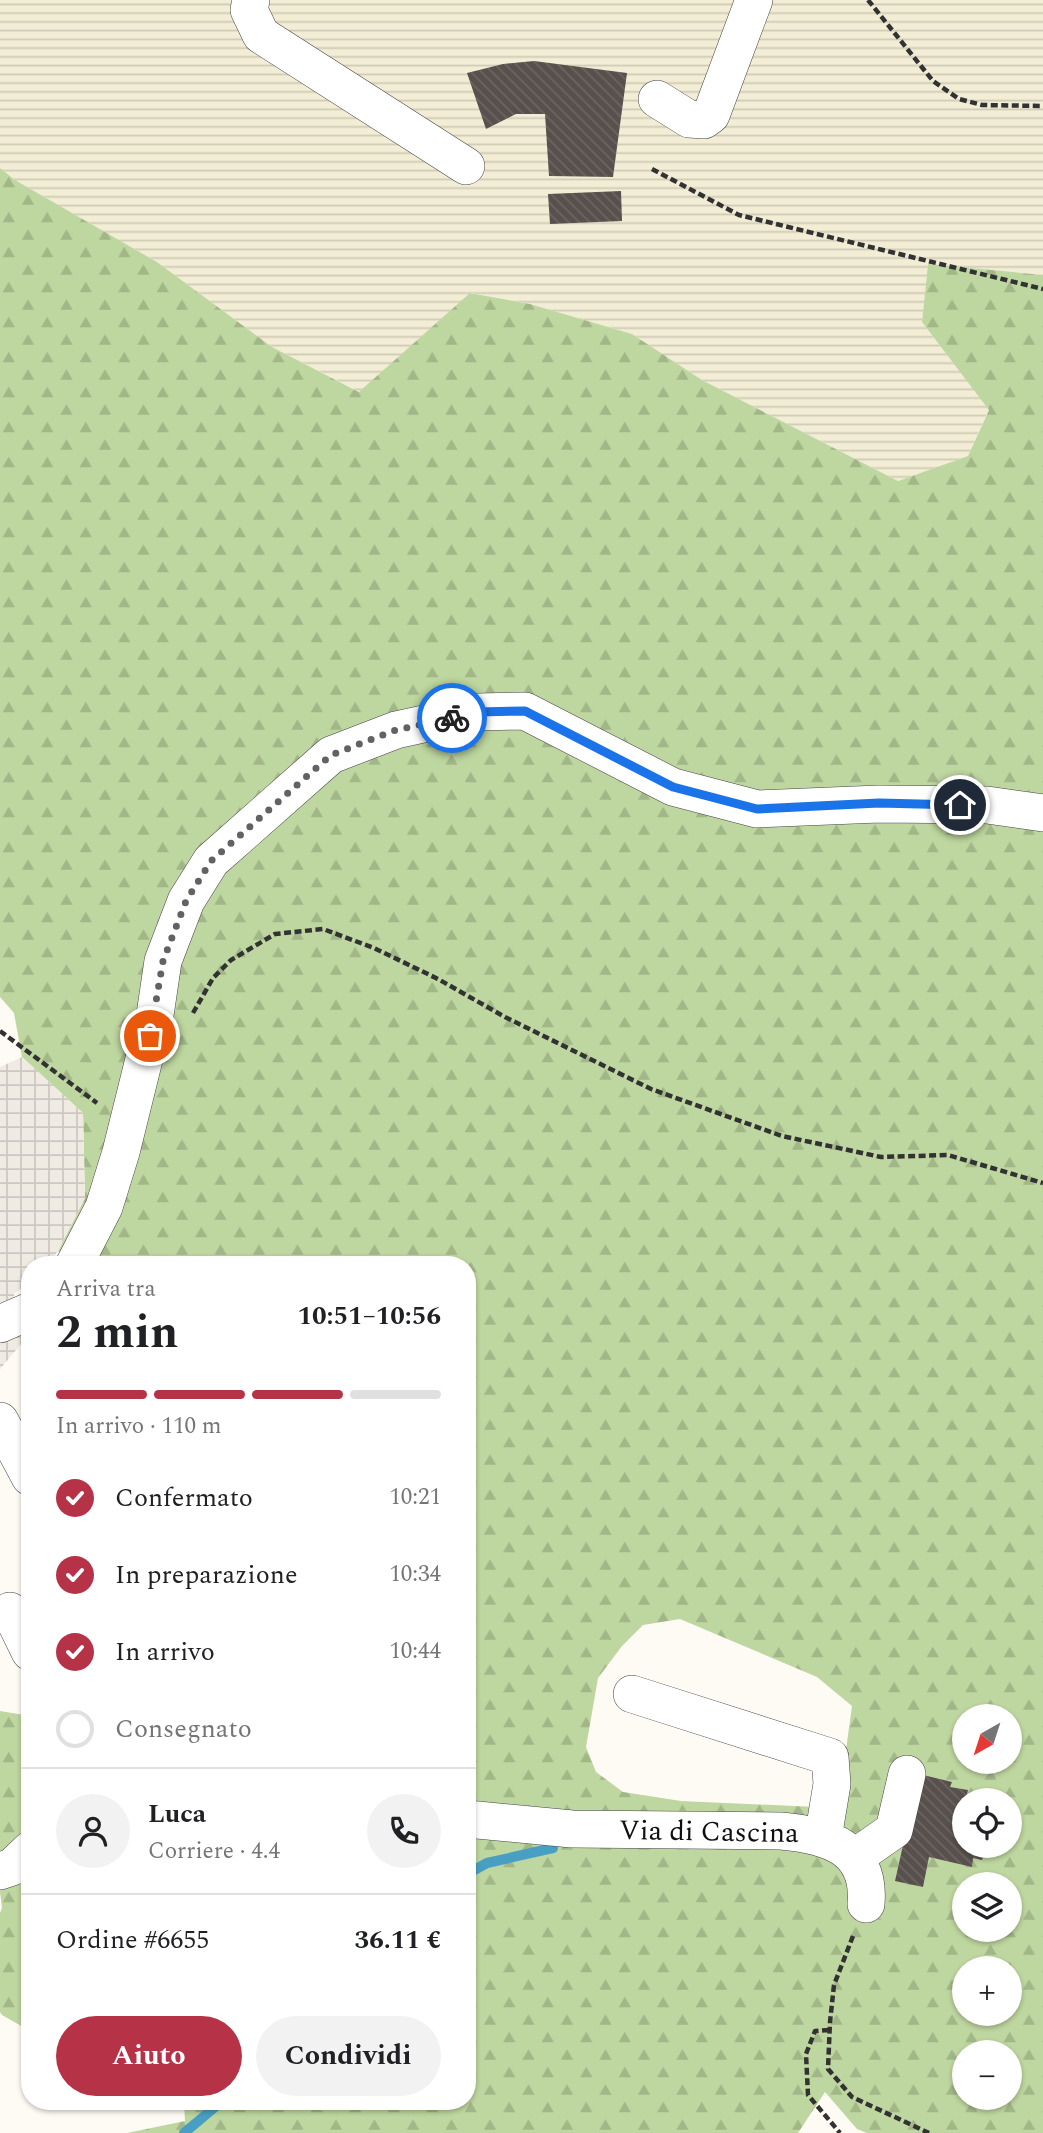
<!DOCTYPE html>
<html lang="it">
<meta charset="utf-8">
<style>
:root{--surface:#fff;--page:#f2f2f2;--text:#202124;--muted:#757577;--line:#e0e0e0;--accent:#b63246}
body{margin:0;font-family:Spectral,serif;background:var(--page);color:var(--text);height:100vh;display:flex;flex-direction:column;font-size:26px;white-space:nowrap}
*{box-sizing:border-box;margin:0}
p{font-size:23px;color:var(--muted)}
.icon{flex:none;width:38px;height:38px;fill:none;stroke:currentColor;stroke-width:2;stroke-linecap:round;stroke-linejoin:round}
.map{position:relative;flex:1;overflow:hidden}
.sheet{position:absolute;left:21px;top:1256px;width:455px;height:854px;display:flex;flex-direction:column;background:var(--surface);border-radius:28px;box-shadow:0 2px 5px #0004}
.sheet>*{flex:none}
.needle{width:46px;rotate:219deg}
.controls{position:absolute;left:952px;top:1704px;display:grid;gap:14px}
.controls a{display:grid;place-items:center;width:70px;height:70px;border-radius:50%;background:var(--surface);box-shadow:0 2px 5px #0004;font-size:35px}
.pin{position:absolute;display:grid;place-items:center;width:60px;height:60px;color:#fff;margin:-30px;border:4px solid #fff;border-radius:50%;box-shadow:0 2px 7px #0007}
.courier{position:absolute;display:grid;place-items:center;width:70px;height:70px;margin:-35px;border:5px solid #1a73e8;border-radius:50%;background:#fff;color:#222;box-shadow:0 2px 9px #0007}
.head em{font-style:normal;font-weight:700}
.head div{display:flex;flex-direction:column-reverse}
.head{display:flex;align-items:center;justify-content:space-between;height:119px;padding:0 35px}
h1{font-size:46px;font-weight:700;line-height:52px}
.bar{display:grid;grid-template-columns:repeat(4,1fr);gap:10px 7px;align-content:center;height:84px;padding:0 35px}
.bar i{height:9px;border-radius:5px;background:var(--line)}
.bar .on{background:var(--accent)}
.bar p{grid-column:span 4}
.line{display:flex;align-items:center;gap:18px;padding:0 35px;border-top:2px solid var(--line)}
.line div{flex:1}
.round{display:grid;place-items:center;flex:none;width:74px;height:74px;border-radius:37px;background:var(--page)}
ol{padding:0 35px;list-style:none}
li{display:flex;align-items:center;gap:21px;height:77px}
li p{margin-inline-start:auto}
li .icon{padding:7px;border-radius:50%;background:var(--accent);color:#fff;stroke-width:4}
li:last-child{color:var(--muted)}
li i{width:38px;height:38px;border:4px solid var(--line);border-radius:50%}
.button{display:flex;gap:14px;margin-top:auto;padding:14px 35px}
.button a{flex:1;height:80px;border-radius:42px;background:var(--accent);color:#fff;font-size:28px;font-weight:700;line-height:80px;text-align:center}
.button a+a{background:var(--page);color:var(--text)}
.map>svg:first-child{display:block}
</style>
<div class="map">
<svg width="1043" height="2133" viewBox="0 0 1043 2133">
<defs>
<pattern id="farmland-rules" width="6" height="5" patternUnits="userSpaceOnUse" patternTransform="scale(1.75)"><rect width="6" height="5" fill="#f3edd5"/><path d="M0 2.5h6" fill="none" stroke="#cfcab6"/></pattern>
<pattern id="forest-firs" width="22" height="20" patternUnits="userSpaceOnUse" patternTransform="scale(1.75)"><rect width="22" height="20" fill="#bed69f"/><path d="M5 1l3.5 6h-7zM16 11l3.5 6h-7z" fill="#a2b788"/></pattern>
<pattern id="plaza-grid" width="8" height="8" patternUnits="userSpaceOnUse" patternTransform="scale(1.75)"><rect width="8" height="8" fill="#efeae2"/><path d="M0 4h8M4 0v8" fill="none" stroke="#ccc8c1"/></pattern>
<pattern id="building-back-hatch" width="6" height="6" patternUnits="userSpaceOnUse" patternTransform="scale(1.75)"><rect width="6" height="6" fill="#58504d"/><path d="M-1 5l2 2M0 0l6 6M5-1l2 2" fill="none" stroke="#6b6562"/></pattern>
</defs>
<rect width="100%" height="100%" fill="#fefbf4"/>
<path fill="url(#farmland-rules)" d="M0,0H1043V275L928,265L922,322L989,409L968,456L898,481L702,380L632,334L530,304L471,293L360,392L272,347L157,262L15,180L0,168Z"/>
<path fill="url(#forest-firs)" fill-rule="evenodd" d="M0,168L15,180L157,262L272,347L359,392L470,293L530,304L632,334L702,380L898,481L968,456L989,410L922,322L928,264L1043,275V2133H867L857,2129L825,2092L798,2133H127L185,2121L184,2102H467V1265H69L58,1251L85,1198L83,1113L22,1057L14,1013L0,997ZM680,1619L817,1677L852,1706L838,1808L681,1801L623,1792L596,1772L586,1747L598,1678L622,1646L643,1625ZM964,1717H1010V1762H964ZM964,1801H1010V1846H964ZM964,1885H1010V1930H964ZM964,1969H1010V2014H964ZM964,2053H1010V2098H964Z
M0,1711L30,1716V2031L2,2015L0,2012V1913L2,1908L0,1892Z"/>
<path fill="url(#plaza-grid)" d="M22,1057L83,1113L85,1198L58,1251L47,1265H30V1282L14,1294L22,1343L0,1369V1067Z"/>
<g fill="none" stroke-linecap="round" stroke-linejoin="round">
<path stroke="#489fc3" stroke-width="10" d="M467,1874L487,1863L553,1848
M184,2133L221,2102"/>
</g>
<path fill="url(#building-back-hatch)" d="M534,61L627,73L613,177L549,176L545,114H516L486,129L467,73L503,64Z
M621,191L622,221L550,224L548,194Z
M919,1774L952,1782L950,1787L968,1790L963,1811L964,1846H986L982,1860L973,1858L972,1867L929,1857L923,1887L895,1881Z"/>
<g fill="none" stroke-linecap="round" stroke-linejoin="round">
<defs>
<path id="minor" d="M251,0L249,10L261,35L466,166
M657,99L689,119L704,120L711,115L754,0
M74,1265L104,1207L121,1152L155,1015L163,961L186,901L211,861L331,755L396,730L478,712L525,711L673,787L757,809L879,804L987,805L1043,813
M0,1324L30,1311
M0,1421L30,1477
M10,1611L30,1652
M632,1694L830,1757L832,1784L823,1838
M467,1819L572,1829L781,1831C828,1835 871,1848 866,1904
M854,1858L894,1830L907,1774
M0,1871L12,1867L30,1850"/>
</defs>
<use href="#minor" stroke="#434343" stroke-width="38"/>
<path stroke="#323232" stroke-width="4.5" stroke-dasharray="7 3.5" stroke-linecap="butt" d="M868,0L933,81L959,99L982,105L1043,106
M652,169L739,215L1043,289
M193,1013L213,978L231,960L275,934L323,929L374,948L438,979L505,1017L651,1089L782,1136L881,1157L948,1155L1043,1183
M0,1031L97,1103
M853,1936L834,1985L830,2022L828,2069L852,2097L929,2133
M829,2030L815,2031L806,2054L808,2095L840,2133"/>
<use href="#minor" stroke="#fff" stroke-width="37"/>
</g>
<g fill="none" stroke-linecap="round" stroke-linejoin="round">
<path stroke="#636260" stroke-width="7" stroke-dasharray="0 12.6" d="M150,1036L163,961L186,901L211,861L331,755L396,730L452,718"/>
<path stroke="#1a73e8" stroke-width="9" d="M452,718L478,712L525,711L673,787L757,809L879,803L960,805"/>
</g>
<g text-anchor="middle" dominant-baseline="central" stroke-width="7" stroke-linejoin="round" paint-order="stroke">
<g font-size="28" fill="#101010" stroke="#fff">
<text transform="translate(709 1832) rotate(1)">Via di Cascina</text>
</g>
</g>
</svg>
<div class="controls">
<a><svg class="needle" viewBox="-14 -14 28 28"><path d="M0-13l5 13h-10z" fill="#e53935"/><path d="M0 13l5-13h-10z" fill="#757577"/></svg></a>
<a><svg class="icon" aria-label="locate" viewBox="0 0 24 24"><circle cx="12" cy="12" r="6"/><path d="M12 2v4M12 18v4M2 12h4M18 12h4"/></svg></a>
<a><svg class="icon" aria-label="layers" viewBox="0 0 24 24"><path d="M12 4l9 5-9 5-9-5zM3 14l9 5 9-5"/></svg></a>
<a>+</a>
<a>−</a>
</div>
<div class="pin" style="left:150px;top:1036px;background:#ea580c"><svg class="icon" aria-label="bag" viewBox="0 0 24 24"><path d="M5 8h14l-1 12H6zM9 8a3 3 0 0 1 6 0"/></svg></div>
<div class="pin" style="left:960px;top:805px;background:#1f2937"><svg class="icon" aria-label="home" viewBox="0 0 24 24"><path d="M3 11l9-7 9 7M6 9v11h12V9"/></svg></div>
<div class="courier" style="left:452px;top:718px"><svg class="icon" aria-label="bike" viewBox="0 0 24 24"><circle cx="6" cy="16" r="4"/><circle cx="18" cy="16" r="4"/><path d="M6 16l4-8h5l3 8M10 8l3 8H6M13 5h3"/></svg></div>
<section class="sheet">
<div class="head"><div><h1>2 min</h1><p>Arriva tra</p></div><em>10:51–10:56</em></div>
<div class="bar"><i class="on"></i><i class="on"></i><i class="on"></i><i></i><p>In arrivo · 110 m</p></div>
<ol>
<li><svg class="icon" aria-label="check" viewBox="0 0 24 24"><path d="M5 12l5 5 9-10"/></svg>Confermato<p>10:21</p></li>
<li><svg class="icon" aria-label="check" viewBox="0 0 24 24"><path d="M5 12l5 5 9-10"/></svg>In preparazione<p>10:34</p></li>
<li><svg class="icon" aria-label="check" viewBox="0 0 24 24"><path d="M5 12l5 5 9-10"/></svg>In arrivo<p>10:44</p></li>
<li><i></i>Consegnato</li>
</ol>
<div class="line" style="height:126px"><a class="round"><svg class="icon" aria-label="person" viewBox="0 0 24 24"><circle cx="12" cy="8" r="4"/><path d="M4 21q1-7 8-7t8 7"/></svg></a><div><b>Luca</b><p>Corriere · 4.4</p></div><a class="round"><svg class="icon" aria-label="phone" viewBox="0 0 24 24"><path d="M5 4h4l2 5-3 2q2 4 5 5l2-3 5 2v4C11 20 4 13 5 4z"/></svg></a></div>
<div class="line" style="height:91px"><div>Ordine #6655</div><b>36.11 €</b></div>
<div class="button"><a>Aiuto</a><a>Condividi</a></div>
</section>
</div>
